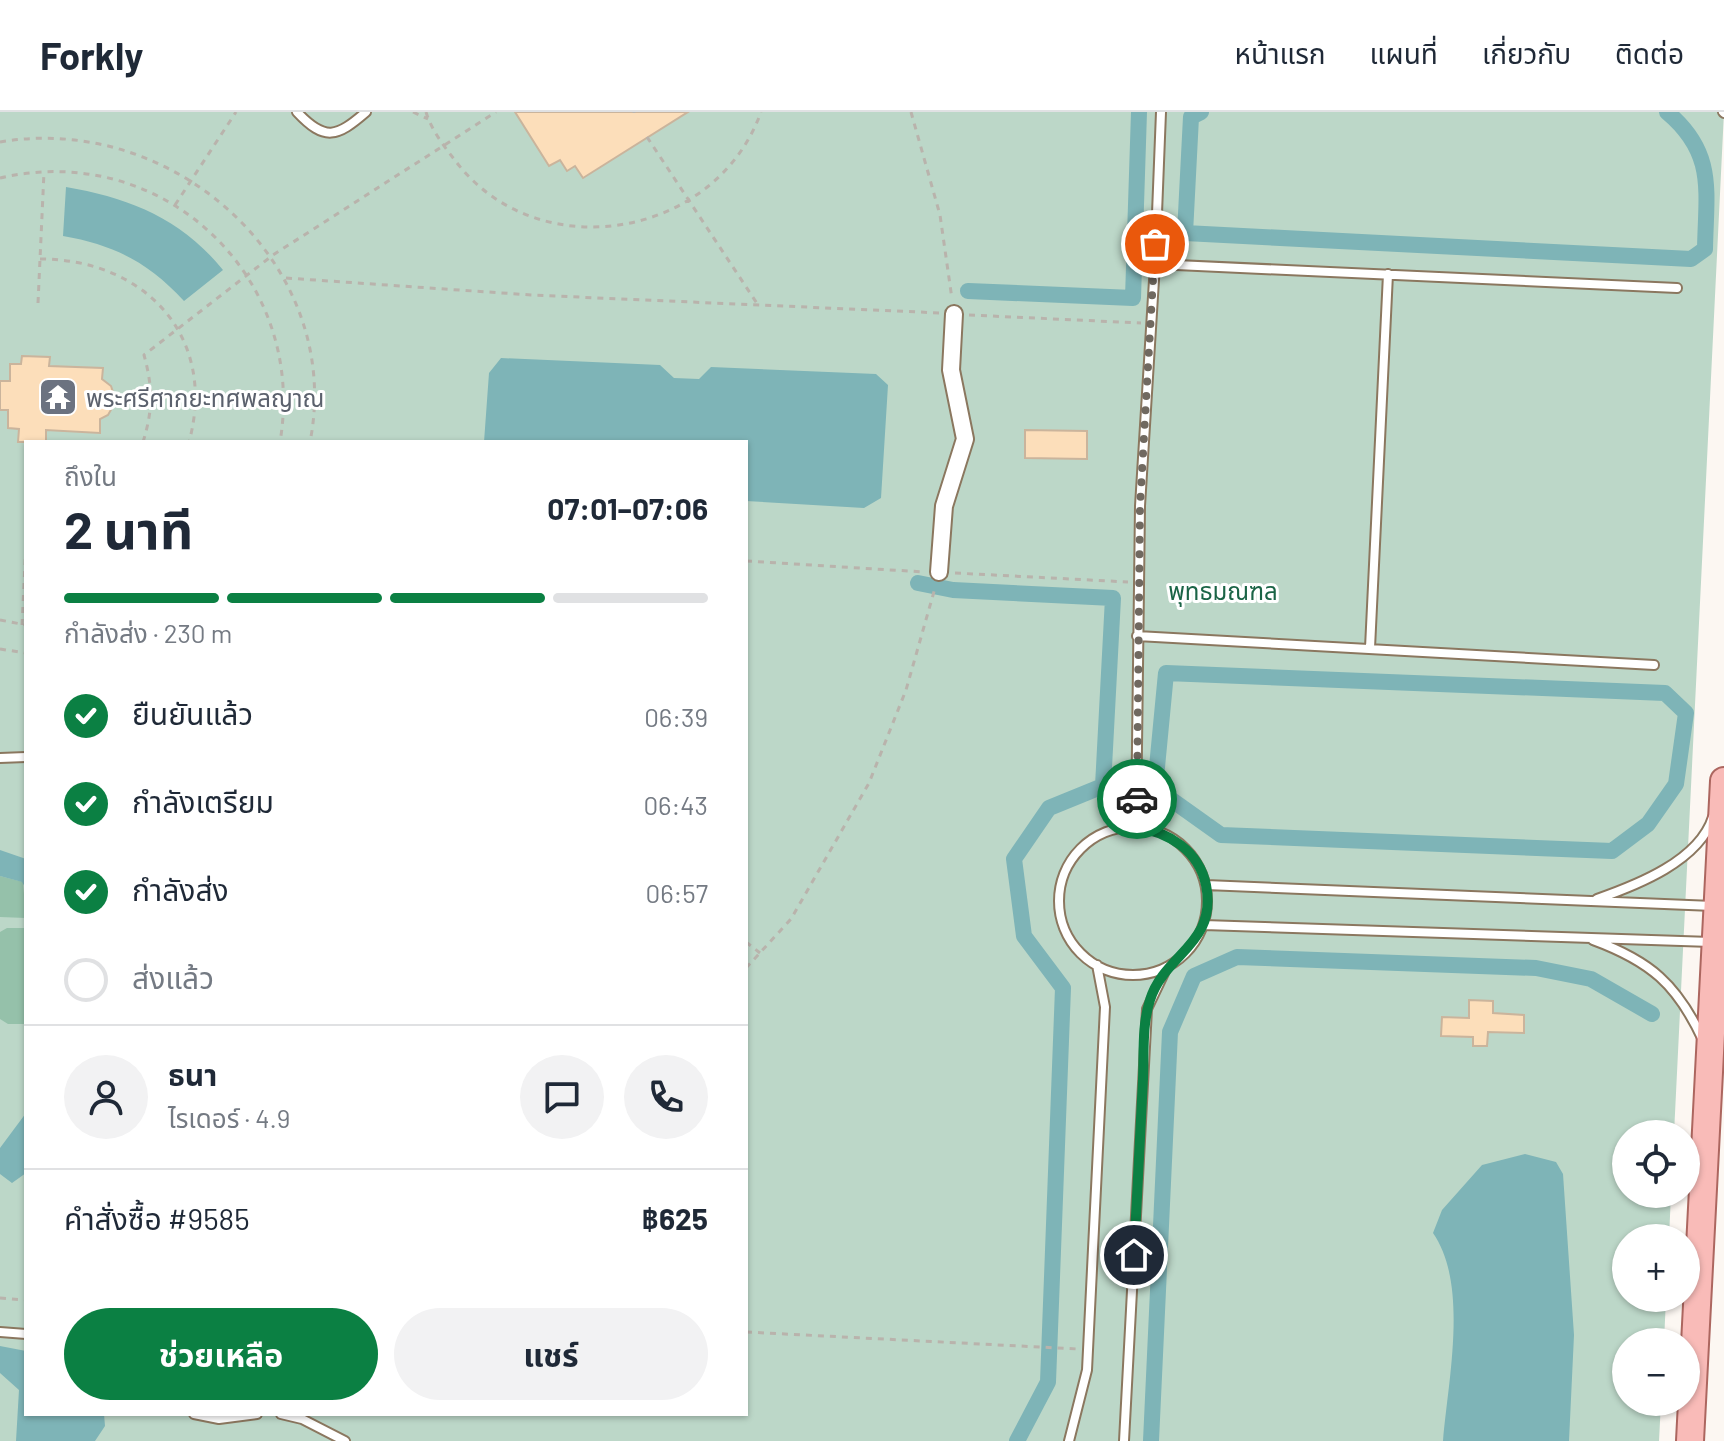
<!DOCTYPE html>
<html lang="th">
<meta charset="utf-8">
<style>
:root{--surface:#fff;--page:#f2f2f3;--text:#1f2937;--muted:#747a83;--line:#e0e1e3;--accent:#0b8043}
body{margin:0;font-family:Barlow,"Noto Sans Thai",sans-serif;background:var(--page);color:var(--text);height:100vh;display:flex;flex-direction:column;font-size:30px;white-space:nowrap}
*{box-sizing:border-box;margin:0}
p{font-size:26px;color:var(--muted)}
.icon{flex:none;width:44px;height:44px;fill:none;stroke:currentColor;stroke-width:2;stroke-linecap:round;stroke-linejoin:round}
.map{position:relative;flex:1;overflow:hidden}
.details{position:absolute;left:24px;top:328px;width:724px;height:976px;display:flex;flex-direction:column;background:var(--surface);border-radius:0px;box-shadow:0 2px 6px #0004}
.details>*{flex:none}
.tools{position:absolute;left:1612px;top:1008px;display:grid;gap:16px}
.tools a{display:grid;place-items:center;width:88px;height:88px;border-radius:50%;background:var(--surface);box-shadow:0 2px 6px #0004;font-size:40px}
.pin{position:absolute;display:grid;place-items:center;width:68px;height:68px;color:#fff;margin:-34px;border:4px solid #fff;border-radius:50%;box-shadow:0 2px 8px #0007}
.courier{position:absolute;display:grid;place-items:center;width:80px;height:80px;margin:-40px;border:6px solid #0b8043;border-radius:50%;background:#fff;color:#222;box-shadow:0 2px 10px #0007}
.head em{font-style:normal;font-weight:700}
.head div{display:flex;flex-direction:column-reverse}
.head{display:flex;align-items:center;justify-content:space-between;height:136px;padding:0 40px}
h1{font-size:52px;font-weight:700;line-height:60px}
.bar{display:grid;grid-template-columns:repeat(4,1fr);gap:12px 8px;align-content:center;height:96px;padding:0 40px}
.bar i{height:10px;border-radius:6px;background:var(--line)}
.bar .on{background:var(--accent)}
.bar p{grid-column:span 4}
.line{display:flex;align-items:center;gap:20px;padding:0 40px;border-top:2px solid var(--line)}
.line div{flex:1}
.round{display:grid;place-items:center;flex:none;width:84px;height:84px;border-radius:42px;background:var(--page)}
ol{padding:0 40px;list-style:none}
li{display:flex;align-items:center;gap:24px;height:88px}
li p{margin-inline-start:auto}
li .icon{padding:8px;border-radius:50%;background:var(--accent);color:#fff;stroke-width:4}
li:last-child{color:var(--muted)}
li i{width:44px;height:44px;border:4px solid var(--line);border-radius:50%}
.action{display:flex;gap:16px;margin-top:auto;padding:16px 40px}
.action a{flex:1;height:92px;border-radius:48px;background:var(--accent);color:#fff;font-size:32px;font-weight:700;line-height:92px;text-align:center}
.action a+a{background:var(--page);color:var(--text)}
header{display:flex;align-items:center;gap:48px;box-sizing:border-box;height:112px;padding:0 40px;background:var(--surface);border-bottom:2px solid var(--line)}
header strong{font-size:38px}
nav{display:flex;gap:44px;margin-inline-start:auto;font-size:28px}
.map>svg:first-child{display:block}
</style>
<header>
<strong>Forkly</strong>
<nav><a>หน้าแรก</a><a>แผนที่</a><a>เกี่ยวกับ</a><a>ติดต่อ</a></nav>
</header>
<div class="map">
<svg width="1724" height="1329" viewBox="0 0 1724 1329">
<rect width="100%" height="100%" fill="#fcf7f2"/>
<path fill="#bcd7c8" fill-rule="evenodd" d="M0,0H1724L1674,1022H1626V1082H1671L1669,1126H1626V1186H1666L1664,1230H1626V1290H1661L1659,1329H0ZM26,330H746V1302H26Z"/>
<path fill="#95c1aa" d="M0,764L23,770L26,806L0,805Z
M7,816H26V912H8L0,907V820Z"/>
<path fill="#7eb4b7" d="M66,75C129,86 181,106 223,158L184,189C149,151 115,133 63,124Z
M501,246L660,253L674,266L699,267L711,255L876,262L888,273L881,386L864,396L746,389V330H484L489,261Z
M0,738L26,747V777L22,770L0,764Z
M26,1001V1061L12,1071L0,1062V1036Z
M1525,1042L1556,1050L1563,1062L1574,1223L1569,1329H1443C1448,1268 1469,1173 1433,1121L1442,1098L1482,1053Z
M0,1234L26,1239V1302H104L105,1314L95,1329H16L19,1278L0,1261Z"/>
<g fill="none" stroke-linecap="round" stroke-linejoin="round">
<path stroke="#7eb4b7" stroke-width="16" d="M1201,0L1191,5L1185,121L1691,147L1705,137C1706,79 1716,41 1667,0
M968,179L1133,186L1139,0
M918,471L953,478L1113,486L1103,674L1049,696L1014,747L1024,824L1063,876L1048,1270L1017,1329
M1166,561L1665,581L1686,601L1676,672L1648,712L1612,739L1221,723L1155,676Z
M1151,1329L1170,920L1194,864L1237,845L1536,856L1591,867L1652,902"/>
</g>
<path fill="#fcdeba" stroke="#cab49c" stroke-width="2" d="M515,0H688L583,66L575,54L567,59L560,48L549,54Z
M22,244L50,245L49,254L103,256L102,267L111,274L116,289L108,303L100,307V321L46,318V330H18L19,317L8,316V298H0V269H10V252H21Z
M1025,318L1087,319V347L1025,346Z
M1469,888L1493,889V901L1524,903V921L1488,920L1487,934H1473V925L1441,924L1442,905L1469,906Z"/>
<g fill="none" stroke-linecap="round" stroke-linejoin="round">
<defs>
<path id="lane" d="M297,0C325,30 337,25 366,0
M1161,0L1155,152L1677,176
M1723,0L1724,1
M1137,524L1654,553
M1370,536L1388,162
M0,646L26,645
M1136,715L1140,394L1155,152
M1059 789a74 74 0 1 1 148 0a74 74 0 1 1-148 0Z
M1206,773L1713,794
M1597,787C1637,773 1699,749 1713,705
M1204,813L1711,830
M1593,828C1650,849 1677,872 1703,928
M0,1220L26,1222
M194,1302L219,1307L257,1302
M281,1302L302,1307L345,1329
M1069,1329L1087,1258L1105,895L1097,853
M1124,1329L1147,897L1167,855"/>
<path id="street" d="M939,460L944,394L965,327L951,258L954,202"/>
<path id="primary" d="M1690,1329L1724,669"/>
</defs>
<use href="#lane" stroke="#8b775f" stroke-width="12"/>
<use href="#street" stroke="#8b775f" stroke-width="20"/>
<use href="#primary" stroke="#ac665f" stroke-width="30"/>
<path stroke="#b9b3ac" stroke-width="3" stroke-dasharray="6 6" stroke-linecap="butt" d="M413,0L428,7
M426,0C431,17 443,33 454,47C535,157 715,128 761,0
M634,0V1
M911,0L940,103L952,187
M647,25L758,193
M0,30C175,0 345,154 310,330
M0,66C163,28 308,165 280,330
M175,93L236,0
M40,147C144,147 218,224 189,330
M286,166L531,183L941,201
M38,191L44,60
M969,203L1141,211
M143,330C153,298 153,276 144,243L273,143L496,0
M746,449L924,460
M955,461L1128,470
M0,508L26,513
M22,513L26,432
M0,537L26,541
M746,660V720
M746,830L760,841
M746,856L791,807L869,671L906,578L935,476
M0,1186L26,1188
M746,1220L1078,1237"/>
<use href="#lane" stroke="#fff" stroke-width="8"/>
<use href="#street" stroke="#fff" stroke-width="16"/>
<use href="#primary" stroke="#f9bbb8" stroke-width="26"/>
</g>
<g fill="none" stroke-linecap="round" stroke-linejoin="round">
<path stroke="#706960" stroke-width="8" stroke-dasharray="0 14.4" d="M1137,687L1140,394L1155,132"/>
<path stroke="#0b8043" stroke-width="10" d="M1134,1143C1137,1084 1140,1025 1143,967C1144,941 1142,912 1150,888C1164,842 1218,832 1206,773C1199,739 1169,720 1136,715L1137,687"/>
</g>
<defs>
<symbol id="temple-square" viewBox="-11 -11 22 22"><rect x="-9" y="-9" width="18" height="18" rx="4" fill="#6b7280" stroke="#fff"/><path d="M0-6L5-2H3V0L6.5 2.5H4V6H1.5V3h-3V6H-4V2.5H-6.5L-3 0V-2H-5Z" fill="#fff"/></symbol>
</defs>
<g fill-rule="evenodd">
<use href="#temple-square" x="36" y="263" width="44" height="44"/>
</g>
<g text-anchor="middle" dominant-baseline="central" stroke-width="6" stroke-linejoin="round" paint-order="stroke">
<g font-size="24" fill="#5b616d" stroke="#fff" text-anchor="start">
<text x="86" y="285">พระศรีศากยะทศพลญาณ</text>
</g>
<g font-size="24" fill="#1a6446" stroke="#fff">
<text x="1223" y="478">พุทธมณฑล</text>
</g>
</g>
</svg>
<div class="tools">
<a><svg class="icon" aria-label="locate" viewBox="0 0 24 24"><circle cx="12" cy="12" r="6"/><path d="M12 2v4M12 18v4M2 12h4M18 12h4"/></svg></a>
<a>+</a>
<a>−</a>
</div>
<div class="pin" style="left:1155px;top:132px;background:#ea580c"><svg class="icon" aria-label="bag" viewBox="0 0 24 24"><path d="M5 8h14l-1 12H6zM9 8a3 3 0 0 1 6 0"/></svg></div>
<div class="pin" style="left:1134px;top:1143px;background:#1f2937"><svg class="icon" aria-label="home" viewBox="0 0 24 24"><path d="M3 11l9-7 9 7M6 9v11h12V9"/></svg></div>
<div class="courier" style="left:1137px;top:687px"><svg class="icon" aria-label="car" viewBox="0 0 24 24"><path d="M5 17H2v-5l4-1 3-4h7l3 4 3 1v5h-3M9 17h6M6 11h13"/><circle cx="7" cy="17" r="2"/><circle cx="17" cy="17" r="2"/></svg></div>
<section class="details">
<div class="head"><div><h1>2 นาที</h1><p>ถึงใน</p></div><em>07:01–07:06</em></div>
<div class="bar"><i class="on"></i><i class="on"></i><i class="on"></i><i></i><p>กำลังส่ง · 230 m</p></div>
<ol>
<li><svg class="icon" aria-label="check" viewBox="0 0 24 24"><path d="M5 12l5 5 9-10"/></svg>ยืนยันแล้ว<p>06:39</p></li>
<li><svg class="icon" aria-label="check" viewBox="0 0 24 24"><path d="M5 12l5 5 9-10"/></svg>กำลังเตรียม<p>06:43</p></li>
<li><svg class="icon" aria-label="check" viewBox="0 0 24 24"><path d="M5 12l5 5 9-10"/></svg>กำลังส่ง<p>06:57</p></li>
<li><i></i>ส่งแล้ว</li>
</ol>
<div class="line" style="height:144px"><a class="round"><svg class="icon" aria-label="person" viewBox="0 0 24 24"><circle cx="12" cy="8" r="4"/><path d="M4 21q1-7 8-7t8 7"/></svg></a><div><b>ธนา</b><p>ไรเดอร์ · 4.9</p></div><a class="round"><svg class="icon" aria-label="chat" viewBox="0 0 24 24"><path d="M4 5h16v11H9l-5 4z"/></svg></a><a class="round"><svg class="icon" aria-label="phone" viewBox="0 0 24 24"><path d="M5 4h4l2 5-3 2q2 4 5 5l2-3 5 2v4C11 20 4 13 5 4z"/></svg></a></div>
<div class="line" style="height:104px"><div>คำสั่งซื้อ #9585</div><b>฿625</b></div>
<div class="action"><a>ช่วยเหลือ</a><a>แชร์</a></div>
</section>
</div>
